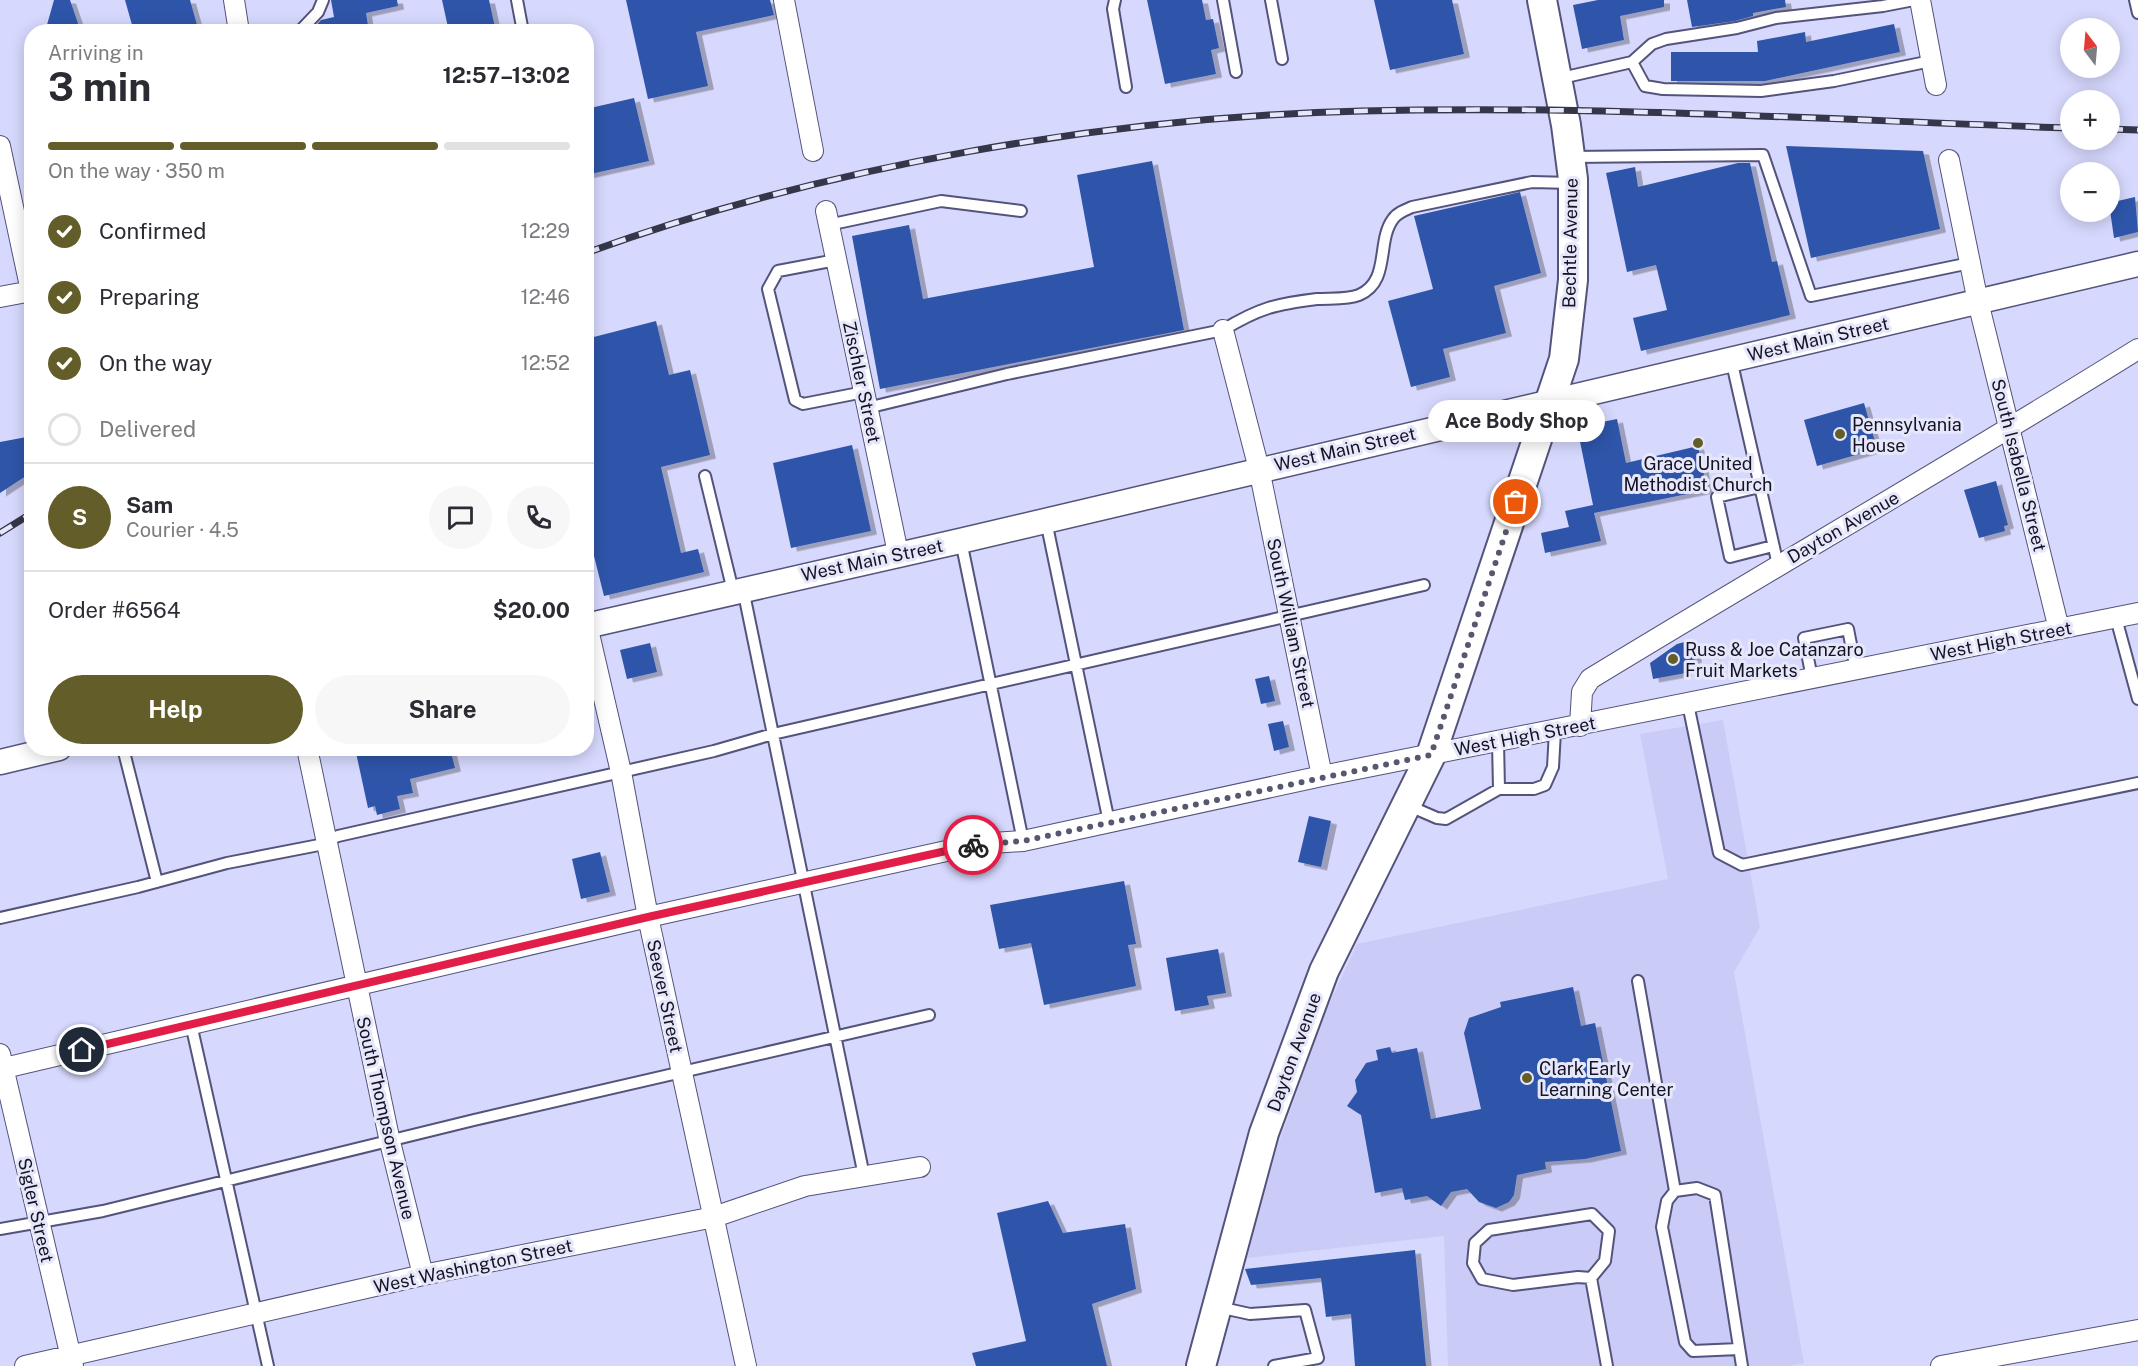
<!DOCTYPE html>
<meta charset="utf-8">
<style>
:root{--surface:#fff;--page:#f7f7f7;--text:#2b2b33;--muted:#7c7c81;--line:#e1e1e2;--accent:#625d29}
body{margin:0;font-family:"Public Sans",sans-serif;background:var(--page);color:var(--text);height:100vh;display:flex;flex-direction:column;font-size:22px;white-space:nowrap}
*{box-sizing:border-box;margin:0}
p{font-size:20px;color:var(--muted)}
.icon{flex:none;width:33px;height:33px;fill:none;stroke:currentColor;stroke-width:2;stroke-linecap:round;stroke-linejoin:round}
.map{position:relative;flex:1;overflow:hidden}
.side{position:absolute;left:24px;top:24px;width:570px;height:732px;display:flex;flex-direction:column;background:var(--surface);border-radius:24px;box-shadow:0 3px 15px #0003}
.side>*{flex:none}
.needle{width:39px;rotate:344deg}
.controls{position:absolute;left:2060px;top:18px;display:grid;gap:12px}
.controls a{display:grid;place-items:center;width:60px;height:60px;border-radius:50%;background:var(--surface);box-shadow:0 3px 15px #0003;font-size:30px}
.pin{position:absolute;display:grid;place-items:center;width:51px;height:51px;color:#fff;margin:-26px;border:3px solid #fff;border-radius:50%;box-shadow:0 2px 6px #0007}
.courier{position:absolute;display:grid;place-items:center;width:60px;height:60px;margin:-30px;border:4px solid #e11d48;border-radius:50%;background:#fff;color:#222;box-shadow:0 2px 8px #0007}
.bubble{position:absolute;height:42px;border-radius:21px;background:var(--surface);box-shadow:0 3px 15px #0003;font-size:20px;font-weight:700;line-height:42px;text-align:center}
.summary em{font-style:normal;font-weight:700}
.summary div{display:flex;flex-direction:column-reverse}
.summary{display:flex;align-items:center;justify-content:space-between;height:102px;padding:0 24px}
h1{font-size:39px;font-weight:700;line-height:45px}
.bar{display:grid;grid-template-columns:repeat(4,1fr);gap:9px 6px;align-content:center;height:72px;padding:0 24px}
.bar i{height:8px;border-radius:4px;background:var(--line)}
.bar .active{background:var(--accent)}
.bar p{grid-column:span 4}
.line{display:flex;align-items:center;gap:15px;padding:0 24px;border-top:2px solid var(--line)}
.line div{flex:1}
.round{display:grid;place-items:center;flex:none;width:63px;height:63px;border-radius:32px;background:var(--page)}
ol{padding:0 24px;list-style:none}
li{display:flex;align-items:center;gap:18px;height:66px}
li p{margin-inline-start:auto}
li .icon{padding:6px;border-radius:50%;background:var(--accent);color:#fff;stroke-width:4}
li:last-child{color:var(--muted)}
li i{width:33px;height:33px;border:3px solid var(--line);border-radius:50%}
.button{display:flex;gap:12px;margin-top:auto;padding:12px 24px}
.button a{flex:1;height:69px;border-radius:36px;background:var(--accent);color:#fff;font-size:24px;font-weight:700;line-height:69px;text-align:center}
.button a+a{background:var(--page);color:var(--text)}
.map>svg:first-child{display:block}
</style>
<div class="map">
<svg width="2138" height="1366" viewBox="0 0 2138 1366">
<defs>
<filter id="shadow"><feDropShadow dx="6" dy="3.5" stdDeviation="0" flood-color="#0004"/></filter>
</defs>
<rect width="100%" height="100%" fill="#d6d8fd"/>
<path fill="#caccf7" d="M1723,720L1760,927L1734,972L1804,1363L1788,1366H1448L1444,1236L1247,1258L1278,1145L1326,1011L1357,944L1668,879L1640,734Z"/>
<path fill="#2e55a9" filter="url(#shadow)" d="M54,0H70L81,32H45Z
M125,0H190L199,32H134Z
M331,0H397L398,6L366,13L369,32H310L321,20L334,17Z
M442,0H489L496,32H449Z
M626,0H770L774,15L696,32L708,86L648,99Z
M1147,0H1202L1206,20L1213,19L1219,48L1211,50L1216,74L1165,84Z
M1374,0H1452L1464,54L1390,70Z
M1598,0H1664V7L1620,16L1624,40L1582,49L1573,5Z
M1687,0H1785L1786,7L1753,13V16L1735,21L1692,27Z
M1894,24L1900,52L1765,81H1671V52H1758L1757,41L1805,32L1806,42Z
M634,98L649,161L586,175V109Z
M1786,146L1923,151L1940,229L1811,258Z
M1152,161L1184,330L880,389L852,236L909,225L923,299L1094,267L1077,175Z
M1738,163H1750L1772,262L1777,261L1790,315L1641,351L1633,318L1667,310L1656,265L1627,272L1606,173L1635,167L1638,187Z
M1520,192L1541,273L1494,286L1506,333L1443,349L1450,377L1411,387L1388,301L1433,289L1414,216Z
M2135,197L2138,232L2114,238L2109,203Z
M656,321L669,375L690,370L710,455L661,467L681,553L698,549L704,572L604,596L586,524V339Z
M1864,403L1877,449L1817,466L1804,420Z
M1617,419L1626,463L1698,446L1707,490L1594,513L1601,541L1545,553L1541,533L1569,527L1565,511L1593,505L1577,427Z
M32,436V472L0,493V442Z
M852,445L871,531L791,548L773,463Z
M1996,481L2008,525L2004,526L2005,531L1979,538L1964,490Z
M1692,640L1696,659L1684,662L1686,673L1653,679L1650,663L1677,644Z
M650,643L657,672L627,679L620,650Z
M1269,676L1275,701L1261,704L1255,679Z
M1283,721L1289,747L1274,751L1268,724Z
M355,748H450L455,768L410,779L413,793L397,796L400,809L377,815L375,806L368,808Z
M1309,816L1331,821L1321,867L1298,862Z
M600,852L610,892L581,899L572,859Z
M1124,881L1136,944L1128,945L1136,986L1044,1005L1031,943L999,949L990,905Z
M1218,949L1226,993L1207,996L1209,1005L1175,1011L1166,958Z
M1573,987L1581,1026L1595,1023L1621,1151L1585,1159L1545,1162L1546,1169L1517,1175L1514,1195L1509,1202L1496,1208L1479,1202L1467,1189L1451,1192L1441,1206L1427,1196L1405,1200L1402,1188L1375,1193L1361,1115L1347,1106L1357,1092L1355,1080L1366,1063L1378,1060L1376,1050L1390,1047L1392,1053L1417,1048L1431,1119L1481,1109L1464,1033L1469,1018L1501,1007L1500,1002Z
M1048,1201L1063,1233L1125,1224L1136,1289L1092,1304L1107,1366H976L972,1353L1026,1341L997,1213Z
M1415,1250L1426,1366H1355L1351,1314L1326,1317L1321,1278L1251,1285L1245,1269Z"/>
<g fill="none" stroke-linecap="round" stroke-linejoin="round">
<defs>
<path id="service" d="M517,0L523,32
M1115,0L1113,9L1126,87
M1223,0L1236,72
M1271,0L1282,59
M2135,0L2138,13
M299,32L318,12L323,0
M1632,62L1645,86L1663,89L1761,91L1834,81L1931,61
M1557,79L1632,62L1652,44L1666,39L1737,28L1776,18L1883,6L1914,0
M1571,157L1763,155L1811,296L1970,263
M828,225L941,201L1021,211
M836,260L778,271L768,289L795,400L803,404L864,392
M1731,359L1778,565
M867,408L1007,374L1223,330C1259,308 1276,304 1317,299C1330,298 1347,300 1359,295C1391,281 1376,242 1393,219C1397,213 1405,210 1412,207L1532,182L1572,183
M705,476L733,591
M1760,487L1717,497L1730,557L1773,546
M1046,521L1109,822
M961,541L1023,841
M743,589L864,1176
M2116,618L2138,699
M1812,678L1804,638L1848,629L1856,670
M1688,704L1719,853L1742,865L2138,783
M1498,742L1499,789
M123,748L157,882
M1407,805L1437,818L1446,819L1499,789H1534L1545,785L1553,767L1555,731
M0,918L138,887L227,863L319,845L338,836L714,751L773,734L1424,585
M1638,981L1675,1191
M191,1024L268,1366
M1592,1214L1609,1231L1605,1261L1591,1278L1578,1277L1513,1285L1482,1279L1473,1263L1475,1243L1489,1230Z
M0,1229L103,1211L474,1120L929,1015
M1591,1278L1607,1366
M1218,1307L1250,1314L1305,1310L1318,1358L1274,1366
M1739,1349L1693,1351L1685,1342L1662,1227L1667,1201L1675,1191L1697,1188L1715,1195L1742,1366"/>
<path id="minor" d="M234,0L239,32
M784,0L813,151
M1920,0L1936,85
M0,146L31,291
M1949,160L1978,302L2059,629
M826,211L898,553
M0,297L32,291
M1223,330L1259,469L1322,776
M587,625L621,772L648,917L746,1366
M1580,726L1582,692L1590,679C1772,568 1957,462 2138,349
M307,748L390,1142L423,1275
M0,1054L73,1366
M0,1069L648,917L978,844L1023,841L1322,776L2138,613
M25,1366L423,1275L714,1217L805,1186L920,1167
M1941,1366L2138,1330"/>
<path id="tertiary" d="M586,626L960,541L2138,264
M0,762L59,748"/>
<path id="secondary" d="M1201,1366L1264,1133L1324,971L1431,755L1564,359L1573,280V179L1566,125L1542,0"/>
</defs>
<use href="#service" stroke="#53537b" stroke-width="14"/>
<use href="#minor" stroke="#53537b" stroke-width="22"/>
<use href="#tertiary" stroke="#53537b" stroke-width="27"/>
<use href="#secondary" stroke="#53537b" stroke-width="32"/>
<use href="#service" stroke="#fff" stroke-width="10"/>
<use href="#minor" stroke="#fff" stroke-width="20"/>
<use href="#tertiary" stroke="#fff" stroke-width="24"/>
<use href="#secondary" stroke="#fff" stroke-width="28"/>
<defs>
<path id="rail" d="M2109,129L2138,130
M586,253C825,166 1108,117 1362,111C1598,105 1834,120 2070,128
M0,533L32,513"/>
</defs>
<use href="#rail" stroke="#353649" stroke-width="7"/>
<use href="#rail" stroke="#e6e7fa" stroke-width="4.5" stroke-dasharray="14" stroke-linecap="butt"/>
</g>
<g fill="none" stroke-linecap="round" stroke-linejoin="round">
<path stroke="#57586f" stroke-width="6" stroke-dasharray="0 10.8" d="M973,845L1023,841L1431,755L1516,502"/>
<path stroke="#e11d48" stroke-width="8" d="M82,1050L648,917L973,845"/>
</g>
<g fill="#625d29" stroke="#e6e7fa" stroke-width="2">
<circle cx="1840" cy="434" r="6"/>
<circle cx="1698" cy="443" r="6"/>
<circle cx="1673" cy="659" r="6"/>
<circle cx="1527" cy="1078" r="6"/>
</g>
<g text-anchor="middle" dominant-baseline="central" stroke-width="6" stroke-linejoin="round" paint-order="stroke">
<g font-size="18" fill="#131323" stroke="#e6e7fa">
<text transform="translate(1570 243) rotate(-89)">Bechtle Avenue</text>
<text transform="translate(1818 339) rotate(-13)">West Main Street</text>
<text transform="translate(862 382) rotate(78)">Zischler Street</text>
<text transform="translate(1345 449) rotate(-13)">West Main Street</text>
<text transform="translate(2019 465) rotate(76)">South Isabella Street</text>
<text transform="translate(1843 527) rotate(-30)">Dayton Avenue</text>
<text transform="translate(872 560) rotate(-12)">West Main Street</text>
<text transform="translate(1291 623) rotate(78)">South William Street</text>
<text transform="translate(2001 641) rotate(-11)">West High Street</text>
<text transform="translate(1525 736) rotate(-11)">West High Street</text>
<text transform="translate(665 996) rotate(78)">Seever Street</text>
<text transform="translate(1294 1052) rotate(-70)">Dayton Avenue</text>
<text transform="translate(386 1118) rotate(77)">South Thompson Avenue</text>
<text transform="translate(36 1210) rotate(77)">Sigler Street</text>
<text transform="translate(473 1266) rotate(-12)">West Washington Street</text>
</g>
<g font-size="18" fill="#131323" stroke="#e6e7fa" text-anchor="start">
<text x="1852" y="424">Pennsylvania<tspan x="1852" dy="21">House</tspan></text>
<text x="1698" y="463" text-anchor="middle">Grace United<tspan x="1698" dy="21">Methodist Church</tspan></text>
<text x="1685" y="649">Russ &amp; Joe Catanzaro<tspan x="1685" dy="21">Fruit Markets</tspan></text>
<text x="1539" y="1068">Clark Early<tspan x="1539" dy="21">Learning Center</tspan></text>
</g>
</g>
</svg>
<div class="controls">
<a><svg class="needle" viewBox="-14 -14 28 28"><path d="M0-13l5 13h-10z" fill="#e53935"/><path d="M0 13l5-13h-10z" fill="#7c7c81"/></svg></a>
<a>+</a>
<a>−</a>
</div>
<div class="pin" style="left:1516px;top:502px;background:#ea580c"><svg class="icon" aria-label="bag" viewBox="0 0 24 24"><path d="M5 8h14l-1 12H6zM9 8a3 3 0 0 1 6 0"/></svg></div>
<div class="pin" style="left:82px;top:1050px;background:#1f2937"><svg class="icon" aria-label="home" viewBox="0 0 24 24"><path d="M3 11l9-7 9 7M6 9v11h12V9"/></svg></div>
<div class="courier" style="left:973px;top:845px"><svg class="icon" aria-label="bike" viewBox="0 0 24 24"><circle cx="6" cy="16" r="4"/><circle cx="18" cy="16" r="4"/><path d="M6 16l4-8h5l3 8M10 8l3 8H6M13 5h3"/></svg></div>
<div class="bubble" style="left:1428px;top:400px;width:177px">Ace Body Shop</div>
<section class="side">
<div class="summary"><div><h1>3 min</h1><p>Arriving in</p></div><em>12:57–13:02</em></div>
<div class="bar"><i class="active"></i><i class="active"></i><i class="active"></i><i></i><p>On the way · 350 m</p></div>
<ol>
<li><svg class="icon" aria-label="check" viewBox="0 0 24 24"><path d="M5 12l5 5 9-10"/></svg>Confirmed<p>12:29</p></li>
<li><svg class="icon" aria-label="check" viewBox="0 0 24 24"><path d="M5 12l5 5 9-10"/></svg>Preparing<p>12:46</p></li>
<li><svg class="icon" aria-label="check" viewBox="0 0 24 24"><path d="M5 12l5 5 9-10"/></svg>On the way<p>12:52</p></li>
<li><i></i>Delivered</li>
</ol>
<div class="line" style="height:108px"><b class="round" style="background:var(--accent);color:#fff">S</b><div><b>Sam</b><p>Courier · 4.5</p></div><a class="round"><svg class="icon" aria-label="chat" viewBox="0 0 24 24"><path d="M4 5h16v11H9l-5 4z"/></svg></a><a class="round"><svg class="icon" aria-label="phone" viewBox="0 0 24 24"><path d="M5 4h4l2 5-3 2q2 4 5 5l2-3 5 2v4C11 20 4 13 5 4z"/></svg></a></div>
<div class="line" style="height:78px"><div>Order #6564</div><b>$20.00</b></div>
<div class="button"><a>Help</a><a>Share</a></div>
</section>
</div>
